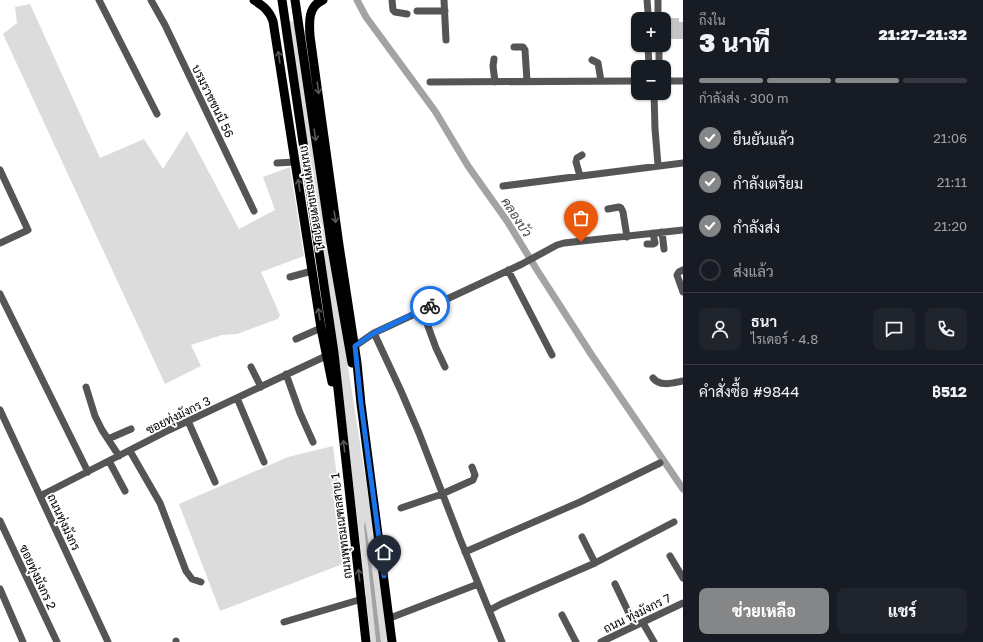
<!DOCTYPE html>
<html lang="th">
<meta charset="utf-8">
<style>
:root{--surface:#171b24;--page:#20242c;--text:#f1f3f6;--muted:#9ea1a6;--line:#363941;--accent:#858687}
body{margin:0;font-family:"Golos Text",Sarabun,sans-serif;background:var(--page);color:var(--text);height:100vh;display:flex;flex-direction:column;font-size:15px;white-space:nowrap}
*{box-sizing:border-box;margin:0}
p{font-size:13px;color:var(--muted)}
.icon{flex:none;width:22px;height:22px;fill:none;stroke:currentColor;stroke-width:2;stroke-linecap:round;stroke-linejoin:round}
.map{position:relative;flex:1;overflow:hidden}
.details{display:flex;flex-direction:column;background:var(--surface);width:300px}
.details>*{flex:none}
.tools{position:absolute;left:631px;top:12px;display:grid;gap:8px}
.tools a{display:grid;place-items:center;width:40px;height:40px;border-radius:8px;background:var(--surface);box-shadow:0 1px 3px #0004;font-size:20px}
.pin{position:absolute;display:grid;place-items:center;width:34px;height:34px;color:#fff;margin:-41px -17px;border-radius:50% 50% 50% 0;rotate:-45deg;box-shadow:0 0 4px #0007}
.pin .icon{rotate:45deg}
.courier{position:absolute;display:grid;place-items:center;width:40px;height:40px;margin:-20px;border:3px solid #1a73e8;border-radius:50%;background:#fff;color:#222;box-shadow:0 1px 5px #0007}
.summary em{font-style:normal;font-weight:800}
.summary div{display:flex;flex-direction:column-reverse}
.summary{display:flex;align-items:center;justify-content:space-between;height:68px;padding:0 16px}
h1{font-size:26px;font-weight:800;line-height:30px}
.bar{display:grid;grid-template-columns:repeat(4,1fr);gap:6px 4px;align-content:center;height:48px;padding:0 16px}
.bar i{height:5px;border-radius:3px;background:var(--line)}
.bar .active{background:var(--accent)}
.bar p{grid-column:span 4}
.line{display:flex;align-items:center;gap:10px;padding:0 16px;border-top:1px solid var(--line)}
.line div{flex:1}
.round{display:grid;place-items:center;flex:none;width:42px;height:42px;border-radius:8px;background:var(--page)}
ol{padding:0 16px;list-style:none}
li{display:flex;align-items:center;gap:12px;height:44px}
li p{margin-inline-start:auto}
li .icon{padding:4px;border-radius:50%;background:var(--accent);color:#fff;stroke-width:4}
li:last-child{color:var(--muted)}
li i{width:22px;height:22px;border:2px solid var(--line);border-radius:50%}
.action{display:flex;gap:8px;margin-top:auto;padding:8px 16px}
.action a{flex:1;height:46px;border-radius:8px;background:var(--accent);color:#fff;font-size:16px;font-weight:800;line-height:46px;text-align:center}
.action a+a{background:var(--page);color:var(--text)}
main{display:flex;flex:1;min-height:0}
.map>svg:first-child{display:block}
</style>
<main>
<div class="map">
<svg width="683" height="642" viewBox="0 0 683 642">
<rect width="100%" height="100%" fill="#fff"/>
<path fill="#dcdcdc" d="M30,4L100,158L144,139L163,169L187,131L239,229L275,210L263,177L290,167L304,256L261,272L280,315L278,319L237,334L222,335L191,345L201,366L165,384L3,34L17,23L15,7Z
M290,21L301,24L305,31L324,168L345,348L380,570L387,642H381L370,551L365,523L364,527L376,642H371L357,515L330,301L303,166L282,34L281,24L282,22Z
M333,446L348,562L220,611L179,504L288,457Z"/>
<path fill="#a3a3a3" d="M365,521L370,551L381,642H376L364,527Z"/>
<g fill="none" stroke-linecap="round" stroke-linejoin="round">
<path stroke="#a3a3a3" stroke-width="7" d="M357,0L366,17L435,111L468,166L507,221L537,270L591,354L683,489"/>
</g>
<path fill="#c4c4c4" d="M671,18H679V22H683V39H668V21H671Z"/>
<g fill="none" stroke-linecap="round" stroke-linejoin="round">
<path stroke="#555" stroke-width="7" d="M99,0L157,114
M151,0L165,25L254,211
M392,0L393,10L395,12L407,14
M444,0L446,40
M647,0L648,12
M658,0V12
M417,11H445
M648,45L649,67
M659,45V67
M514,47H523L525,50L527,81
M494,59L493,66L495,82
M592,60L598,63L601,81
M664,81H683
M430,82L638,81
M654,93L655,129L658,165
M277,163L295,162
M0,170L28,230L0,243
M580,176L576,162L577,158L582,155
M503,186L683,163
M608,209L619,207L621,208L623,212L627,237
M662,232L664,249
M647,244H653L655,243L653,233
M508,270L552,355
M683,270L679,272L677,275L683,292
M290,277L312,271
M0,294L88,472
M422,310L436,348L445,367
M374,333L401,391L419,433L460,539L502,642
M296,339L321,328
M355,346L374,333L522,264L557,245L564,243L683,230
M251,367L261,387
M286,374L300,413L313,442
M653,378C660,387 673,383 683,381
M86,387L95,416L102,430L119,456
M237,398L264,462
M0,410L108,642
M188,421L215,482
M108,439L131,429
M130,451L160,503L186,571L192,579L201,582
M109,461L125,491
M40,496L169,430L326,356
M401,508L442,494L473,480L475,475L472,467
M0,521L57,642
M582,537L595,563
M465,552L580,502L660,463
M670,556L683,578
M615,584L635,626
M0,589L23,642
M490,610L501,604L595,563L674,522
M562,615L576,642
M390,618L478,584
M284,622L362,599
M643,623L654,642
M176,641V642
M601,642L683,603"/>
<path stroke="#000" stroke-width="9" d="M254,0C263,6 269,10 273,21L321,328L332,382
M282,0L334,353L366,642
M295,0L331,243L352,363
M323,0C308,6 309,22 310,36L339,245L357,363L361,404L392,642"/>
</g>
<defs><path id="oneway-shaft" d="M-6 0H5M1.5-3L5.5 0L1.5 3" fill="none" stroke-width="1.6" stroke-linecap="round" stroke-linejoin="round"/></defs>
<g stroke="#595959">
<use href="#oneway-shaft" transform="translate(279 57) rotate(-99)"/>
<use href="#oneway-shaft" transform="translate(318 88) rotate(82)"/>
<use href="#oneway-shaft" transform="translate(315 135) rotate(81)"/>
<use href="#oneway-shaft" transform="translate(299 185) rotate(-99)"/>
<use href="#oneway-shaft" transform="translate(335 217) rotate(82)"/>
<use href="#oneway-shaft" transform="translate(319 314) rotate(-99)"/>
<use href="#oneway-shaft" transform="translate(344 446) rotate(-97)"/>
<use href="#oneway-shaft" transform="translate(359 575) rotate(-97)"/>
</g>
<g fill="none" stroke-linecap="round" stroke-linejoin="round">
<path stroke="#595959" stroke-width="4" stroke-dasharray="0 7.2" d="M430,306L522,264L557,245L564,243L581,242"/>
<path stroke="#1a73e8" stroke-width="5" d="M384,576L361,404L355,346L374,333L430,306"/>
</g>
<g text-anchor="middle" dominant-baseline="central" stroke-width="3.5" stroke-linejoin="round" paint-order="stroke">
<g font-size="12" fill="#000" stroke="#fff">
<text transform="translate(213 101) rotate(64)">บรมราชชนนี 56</text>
<text transform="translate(313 198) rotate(81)">ถนนพุทธมณฑลสาย 1</text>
<text transform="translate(178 415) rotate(-26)">ซอยทุ่งมังกร 3</text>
<text transform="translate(64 522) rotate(65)">ถนนทุ่งมังกร</text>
<text transform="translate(341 526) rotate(-97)">ถนนพุทธมณฑลสาย 1</text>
<text transform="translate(38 577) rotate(65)">ซอยทุ่งมังกร 2</text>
<text transform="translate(637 613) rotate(-26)">ถนน ทุ่งมังกร 7</text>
</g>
<g font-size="13" font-style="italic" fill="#444" stroke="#fff">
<text transform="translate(517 217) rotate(57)">คลองบัว</text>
</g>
</g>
</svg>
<div class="tools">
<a>+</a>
<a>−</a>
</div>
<div class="pin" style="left:581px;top:242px;background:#ea580c"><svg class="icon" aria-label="bag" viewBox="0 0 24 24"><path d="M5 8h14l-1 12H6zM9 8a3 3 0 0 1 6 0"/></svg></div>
<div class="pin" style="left:384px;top:576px;background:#1f2937"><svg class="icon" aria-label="home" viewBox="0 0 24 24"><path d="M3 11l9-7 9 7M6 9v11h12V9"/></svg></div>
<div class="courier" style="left:430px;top:306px"><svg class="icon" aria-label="bike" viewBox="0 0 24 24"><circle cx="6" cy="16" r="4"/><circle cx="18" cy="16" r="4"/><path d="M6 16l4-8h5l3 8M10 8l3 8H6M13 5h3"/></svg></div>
</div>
<section class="details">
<div class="summary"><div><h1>3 นาที</h1><p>ถึงใน</p></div><em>21:27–21:32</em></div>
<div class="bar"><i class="active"></i><i class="active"></i><i class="active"></i><i></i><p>กำลังส่ง · 300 m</p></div>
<ol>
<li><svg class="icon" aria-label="check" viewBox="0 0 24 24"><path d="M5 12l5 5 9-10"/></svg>ยืนยันแล้ว<p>21:06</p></li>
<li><svg class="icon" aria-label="check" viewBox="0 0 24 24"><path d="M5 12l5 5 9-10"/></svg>กำลังเตรียม<p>21:11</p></li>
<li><svg class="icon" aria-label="check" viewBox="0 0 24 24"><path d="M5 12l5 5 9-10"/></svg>กำลังส่ง<p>21:20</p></li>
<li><i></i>ส่งแล้ว</li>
</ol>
<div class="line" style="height:72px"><a class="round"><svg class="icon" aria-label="person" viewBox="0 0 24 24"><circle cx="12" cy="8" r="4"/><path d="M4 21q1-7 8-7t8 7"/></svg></a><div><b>ธนา</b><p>ไรเดอร์ · 4.8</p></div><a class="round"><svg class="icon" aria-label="chat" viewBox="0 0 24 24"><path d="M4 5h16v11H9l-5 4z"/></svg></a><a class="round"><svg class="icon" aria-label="phone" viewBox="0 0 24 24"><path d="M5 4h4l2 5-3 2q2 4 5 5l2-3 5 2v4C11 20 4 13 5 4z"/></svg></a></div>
<div class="line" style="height:52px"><div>คำสั่งซื้อ #9844</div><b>฿512</b></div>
<div class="action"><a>ช่วยเหลือ</a><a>แชร์</a></div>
</section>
</main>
